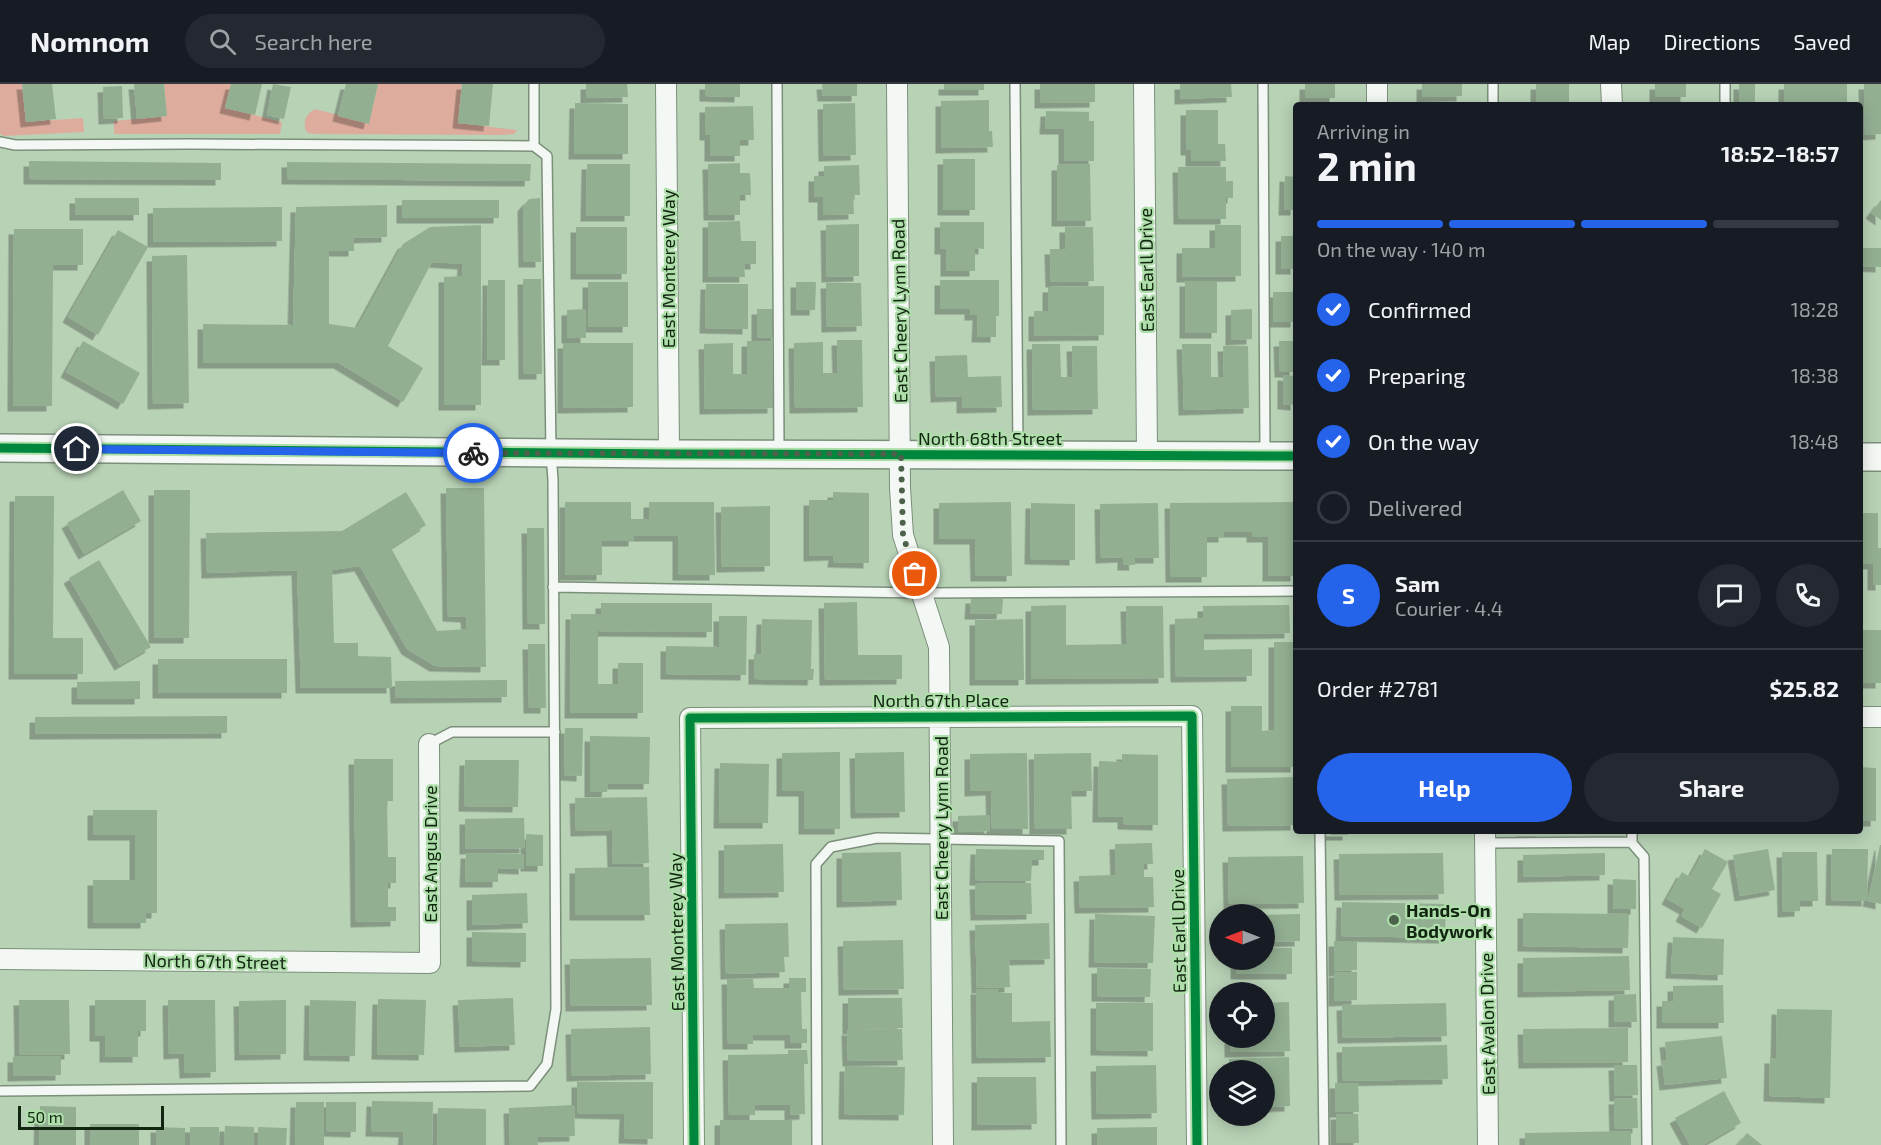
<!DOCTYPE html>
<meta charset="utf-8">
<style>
:root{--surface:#171b24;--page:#242831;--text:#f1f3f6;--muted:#9ea1a6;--line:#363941;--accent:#2563eb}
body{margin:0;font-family:"Exo 2",sans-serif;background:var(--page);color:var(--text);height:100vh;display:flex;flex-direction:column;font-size:22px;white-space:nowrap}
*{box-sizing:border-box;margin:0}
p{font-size:20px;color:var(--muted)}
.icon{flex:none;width:33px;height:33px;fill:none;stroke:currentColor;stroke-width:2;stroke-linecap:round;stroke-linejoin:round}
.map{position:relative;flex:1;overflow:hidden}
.details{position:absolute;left:1293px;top:18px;width:570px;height:732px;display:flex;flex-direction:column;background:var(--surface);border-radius:6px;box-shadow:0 3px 15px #0003}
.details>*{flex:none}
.needle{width:39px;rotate:270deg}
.fabs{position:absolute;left:1209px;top:820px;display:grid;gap:12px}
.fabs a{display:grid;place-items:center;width:66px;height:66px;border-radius:50%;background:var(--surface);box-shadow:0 3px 15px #0003;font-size:30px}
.scale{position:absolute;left:18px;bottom:15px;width:146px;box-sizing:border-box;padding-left:6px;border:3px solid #122511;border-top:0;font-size:16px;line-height:21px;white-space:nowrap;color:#122511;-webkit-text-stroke:4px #aedeaa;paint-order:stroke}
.pin{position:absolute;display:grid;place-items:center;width:51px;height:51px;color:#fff;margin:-26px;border:3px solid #fff;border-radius:50%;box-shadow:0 2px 6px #0007}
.courier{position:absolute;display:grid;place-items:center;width:60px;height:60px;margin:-30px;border:4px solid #2563eb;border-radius:50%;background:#fff;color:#222;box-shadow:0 2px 8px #0007}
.headline em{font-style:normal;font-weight:700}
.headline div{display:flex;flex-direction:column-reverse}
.headline{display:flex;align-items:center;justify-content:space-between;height:102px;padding:0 24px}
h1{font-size:39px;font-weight:700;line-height:45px}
.bar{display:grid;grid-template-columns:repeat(4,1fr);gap:9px 6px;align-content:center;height:72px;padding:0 24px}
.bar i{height:8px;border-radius:4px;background:var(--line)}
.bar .on{background:var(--accent)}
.bar p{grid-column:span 4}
.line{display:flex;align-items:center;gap:15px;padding:0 24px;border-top:2px solid var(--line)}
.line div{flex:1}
.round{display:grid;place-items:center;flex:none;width:63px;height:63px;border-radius:32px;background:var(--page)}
ol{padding:0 24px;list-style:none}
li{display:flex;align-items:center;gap:18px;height:66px}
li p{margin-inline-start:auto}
li .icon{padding:6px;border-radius:50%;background:var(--accent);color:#fff;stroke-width:4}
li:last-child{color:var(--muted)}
li i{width:33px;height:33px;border:3px solid var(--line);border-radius:50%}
.cta{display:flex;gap:12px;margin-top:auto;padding:12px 24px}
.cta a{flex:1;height:69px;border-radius:36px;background:var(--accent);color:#fff;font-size:24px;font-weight:700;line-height:69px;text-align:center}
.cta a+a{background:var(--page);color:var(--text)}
header{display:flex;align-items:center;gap:36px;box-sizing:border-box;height:84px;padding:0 30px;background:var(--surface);border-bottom:2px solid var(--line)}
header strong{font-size:28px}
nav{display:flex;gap:33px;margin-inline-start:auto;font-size:21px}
.search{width:420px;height:54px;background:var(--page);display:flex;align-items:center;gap:15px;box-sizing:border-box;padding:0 21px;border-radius:33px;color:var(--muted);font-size:22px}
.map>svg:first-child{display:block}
</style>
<header>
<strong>Nomnom</strong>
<div class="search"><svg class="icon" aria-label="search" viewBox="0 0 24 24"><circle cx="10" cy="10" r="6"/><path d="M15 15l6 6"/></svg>Search here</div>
<nav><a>Map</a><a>Directions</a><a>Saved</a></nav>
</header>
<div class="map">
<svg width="1881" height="1061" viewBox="0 0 1881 1061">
<defs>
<filter id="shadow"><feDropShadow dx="-5.5" dy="5.5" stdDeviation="0" flood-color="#0004"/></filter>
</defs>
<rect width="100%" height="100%" fill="#b8d2b6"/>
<path fill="#ddac9d" d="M0,0H22L26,38L83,34L84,48L4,52L0,50Z
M164,0H231L225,24L282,38L280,50H114V37L167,32Z
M378,0H462L458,39L517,46L514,50L502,51L315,50L308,49L305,45C304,36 306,30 315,25L369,39Z"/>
<path fill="#93af92" filter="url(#shadow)" d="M22,0H52L56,35L26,38Z
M134,0H164L167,32L137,35Z
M231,0H262L255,31L225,24Z
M273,0L291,3L284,35L267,31Z
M346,0H378L369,40L338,32Z
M462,0H493L489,42L458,39Z
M586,0H627L628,13L586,14Z
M705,0H740V13L705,12Z
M822,0H857V12H823Z
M944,0H984V6H944Z
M1040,0H1095V18L1040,19Z
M1180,0H1231L1232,13L1180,15Z
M1305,0H1335V14H1305Z
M1422,0H1462V12L1422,13Z
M1536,0H1569V21H1536Z
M1655,0H1686V13H1655Z
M1739,0H1755V21H1739Z
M1784,0H1847V21H1784Z
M1864,0H1881V50L1865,51Z
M122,2L123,34L104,35L103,3Z
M989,16V47H992L993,63L941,64V17Z
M575,19L628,20V70H574Z
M855,19L856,71L824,72L823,20Z
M753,22L754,56H740V72H710V51H705V23Z
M1186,26H1218V60H1225L1226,77H1191V66H1186Z
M1046,27L1089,28V37H1094V77H1064V45H1045Z
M943,75H975V126H943Z
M29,77L221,79V96L29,95Z
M287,78L531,80L530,97L287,95Z
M740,79V89H750L751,111H740V131H709L708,80Z
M587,80H630V132H586Z
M1090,80L1091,137H1057V81Z
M859,81L860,111H853L854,130L823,131V113H814V92H824V82Z
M1178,83H1226V97H1233V114H1226V135H1179Z
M1285,92L1296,93V126H1284Z
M75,114H139V131H75Z
M540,114L541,178H524L523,122L529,115Z
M402,116H499V134H402Z
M1881,116V136L1871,129Z
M387,121V153L354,154V167H329V240L357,244L403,160L430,143L481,141V321H444V193L462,192L463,180L432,178L388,262L423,284L403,318L339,279H203V240L293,241L296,123Z
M282,123V157L153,158V124Z
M1860,134H1862V152H1860Z
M740,137L741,157H756V180H744L745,193H708V138Z
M940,138H984V165L975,164V187H946V165H940Z
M859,140V192L827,193L826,141Z
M1215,141H1241V192L1182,193V164H1215Z
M576,143H627V190H576Z
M1065,143H1093L1094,197L1051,198L1050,165H1065Z
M14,145H83V181H53L52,322H13Z
M118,146L148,163L98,251L68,233Z
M1281,152H1296V185H1281Z
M1860,164H1881V183L1860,182Z
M187,171L189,319L153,320L152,172Z
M523,195H541L542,290H524Z
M488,196H505V276H487Z
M940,196H999V232H996V253H977L978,231H970V225H940Z
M1185,197H1217V249H1185Z
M588,198H628V243H588Z
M796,198H816L815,226H796Z
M826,199H861L862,242L827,243Z
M706,200H748V245L705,244Z
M1104,202V251L1034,252V227H1048V203Z
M1273,208H1296V238H1273Z
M585,225L586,254H567V226Z
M757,225H777V254L757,253Z
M1252,225V255L1231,256V226Z
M837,256H862L863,323L795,324L794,259L823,258V289H838Z
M83,257L140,289L123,320L66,288Z
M747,257H772L773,324L705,325L704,260L733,259V290H747Z
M1279,257H1295V288H1280Z
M563,259H633V323L563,324Z
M1032,260H1060L1061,293H1073L1072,262H1097L1098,325L1033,326Z
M1182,260H1211V293H1224L1223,262H1248L1249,324L1184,326Z
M967,271L968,293L1001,292L1002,323L962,324V312L936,313L935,272Z
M1283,291L1296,292V321L1283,320Z
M446,404H484L486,583L435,582L407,565L360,482L332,486L334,559H358V572L391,573L392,604H301L297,486L207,489L206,449L342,447L406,408L426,441L391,464L437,547L467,545L466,533L448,532Z
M123,406L141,437L84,470L67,439Z
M154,406H190L189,554H154Z
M833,408L869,409V479L833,478L834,471L809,472V416H833Z
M15,412H54L53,554H83V590H14Z
M565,418H631V435H649V418H714L715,491H678V452H634V457H602V491H565Z
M1011,418L1012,492H976L975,455H939V419Z
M1296,418V492H1268V453H1252V448H1224V453H1207V493H1171L1170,419Z
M1031,419L1075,420V476L1030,475Z
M1158,419L1159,474H1134L1135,481H1123V473L1101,474L1100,420Z
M770,422V482L722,483L721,423Z
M1860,429H1878V464H1881V501H1873V480H1860Z
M527,444H544L545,540H528Z
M99,476L151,563L120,581L69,494Z
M971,514L1003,515L1002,530H970Z
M857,518L858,571H902V595L825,596L824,519Z
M601,519H712V548L598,547V600H618V579H643V629H570L571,530H601Z
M1066,521V561L1127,560L1126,522H1163L1164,594L1031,595V522Z
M1289,521L1290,549L1204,550V566L1252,565V592L1176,593L1175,535L1203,534V522Z
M719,532H747L746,591L666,590V562L719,563Z
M762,535L812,536L811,585H814L813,596L754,595V570H761Z
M1023,535L1024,596H975V536Z
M1860,546H1881V599H1860Z
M1274,558H1296V683H1231V622H1262V647L1274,646Z
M528,560H545L546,624H529Z
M158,575H287V609H158Z
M507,596V613L396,614L395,597Z
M140,597V615H77V598Z
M227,632V649L35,650V633Z
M565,644H583L582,692L564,691Z
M590,652L650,653L649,700H608L607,708H590Z
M840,668V745H804V707H782V669Z
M904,668L905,728L856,729L855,669Z
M1027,669L1028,745H992L991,706L970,707V670Z
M1091,669L1092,707H1071L1072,745H1035L1034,670Z
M1122,670L1158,671V741L1123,740V733H1098L1099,677L1122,678Z
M354,675H393V717H387L388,773H396V799H388V823H396V837L356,838Z
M465,676H519L518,723L464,722Z
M720,679L769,680L768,739H719Z
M1860,683L1876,684V737H1860Z
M1296,693V741L1228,742L1227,695Z
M647,713L649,779L613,780L612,746L576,747L575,714Z
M93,726H157V829H146V839H93V796H135V751H93Z
M989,731L990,747L958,748V732Z
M524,734L525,764L465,765V735Z
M1331,747H1348V751H1331Z
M1522,747H1541V749H1523Z
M526,750L543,751V782H526Z
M1152,759L1153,780H1144V793H1153L1154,823L1080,824L1079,792L1116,791L1115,760Z
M783,760L784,808L724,809V761Z
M1880,761H1881V820L1868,817Z
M976,765L1044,766V776H1032L1031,797L975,796Z
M1705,765L1728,778L1712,805L1721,810L1702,844L1681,832L1685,825L1667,815L1682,788L1690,793Z
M1768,765L1775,806L1740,812L1733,771Z
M1832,765H1868L1867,817L1831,816Z
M901,768L902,816L842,818V769Z
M1782,768H1817L1818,817H1800V827L1783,828Z
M466,769L524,770V785L498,784V798H465Z
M1443,769L1444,810L1340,811L1339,770Z
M1605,769V791L1523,793V771Z
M1303,772L1304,819L1229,820L1228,773Z
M649,783L650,831H575V784Z
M1613,795L1636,796V825H1613Z
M1031,799L1032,830L976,831L975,800Z
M527,809L528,839L472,841V811Z
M1342,818L1446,820L1445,854L1341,852Z
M1523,829L1629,830L1628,864L1523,862Z
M1095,830L1155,832L1153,879L1094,878Z
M1300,830V857L1264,858V831Z
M788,839L789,873H784L785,888L726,890L725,840Z
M1049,839L1050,875L1009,876L1010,903L977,904L975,841Z
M472,848L526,849V878L472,877Z
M1673,853L1724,855L1723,891L1671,889Z
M903,856L904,905L844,906L843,857Z
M1334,857H1357V886L1334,887Z
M1264,864H1292V890H1236V876H1264Z
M1629,872L1630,906L1523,908V874Z
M651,874L652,921L571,922L570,875Z
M1097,884L1151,885L1150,913L1097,912Z
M1334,888H1357V916L1334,917Z
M789,894H806V908H801L802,945H807V959H790V951H753V960H728L727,895H753L754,904H789Z
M1723,901L1724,939H1662V917H1673V902Z
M976,905H998V909H1012V938L1050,937L1051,973L977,974Z
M1636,910L1637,938H1614V911Z
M513,914L515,961L460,963L458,916Z
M848,914H902L903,944L848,945Z
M378,915L426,916L424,971L377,970Z
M19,916H69L70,970L20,971Z
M95,916H146V947H138V973H105V952H95Z
M168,916H215L216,988L185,989L184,969L169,970Z
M286,916V970L240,971L239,917Z
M310,916L356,917L355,972L309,971Z
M1289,918L1290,967L1230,968V954H1264V919Z
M1096,919H1153V967L1096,966Z
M1446,919L1447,952L1343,954L1342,921Z
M1777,925L1832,926L1830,1014L1769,1012L1770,974H1776Z
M650,943L651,990L572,992L571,945Z
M1628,944V978L1524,979L1523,945Z
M902,945L903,976L848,977L847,946Z
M1722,952L1727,994L1665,1001L1662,977L1667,976L1665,958Z
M1447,961L1448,995L1343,997L1342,963Z
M788,966H807L808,980H804L805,1030L790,1031V1021H755V1031H729L728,971L788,970Z
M61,972V991L13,992V973Z
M1289,973L1290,1022L1264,1023V987H1229V975Z
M1156,981L1157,1029L1097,1030L1096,982Z
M1614,981H1637L1638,1011L1615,1012Z
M845,982L905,983L904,1031L844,1030Z
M977,993H1036L1037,1040L977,1041Z
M577,998H653V1055L624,1054L625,1030L577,1029Z
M1335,999H1358L1359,1028H1335Z
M1724,1007L1741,1039L1703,1061H1690L1675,1034Z
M1637,1014L1638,1044L1615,1045L1614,1015Z
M372,1017L433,1018L432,1061H403L404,1048L371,1047Z
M296,1018H324V1061H295Z
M326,1018H356V1048L326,1047Z
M574,1021L575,1052L537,1053L538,1061H510L509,1024Z
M40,1022L76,1023V1061H39Z
M438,1024L486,1025V1061H437Z
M1336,1030H1358L1359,1059H1336Z
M720,1036H792V1061H720Z
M90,1040H139V1061H90Z
M225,1042L254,1043V1061H224Z
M156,1043L185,1044V1061H156Z
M190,1043H219V1061H190Z
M258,1043L287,1044L286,1061H258Z
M1157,1043V1061H1097V1044Z
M1631,1047V1061H1525V1049Z
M1747,1049L1762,1061H1737Z"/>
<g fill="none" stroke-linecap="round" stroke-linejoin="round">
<defs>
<path id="lane" d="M777,0L779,367
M1015,0L1018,368
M1263,0L1265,370
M1493,0V21
M1725,0V21
M0,58L15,61L190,60L534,62V0
M553,503L922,509L1296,507
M429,660L452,648H555
M1320,747L1324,1061
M1631,758L1644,773L1647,1061
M1485,759L1630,758H1632V747
M0,1007L530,1002L547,980L556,925L553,396L551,369L547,72L534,62
M817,1061L816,780L831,763L877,754L1059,757L1061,1061"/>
<path id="street" d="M666,0L669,370
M897,0L900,404L903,451L939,563L943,1061
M1144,0L1147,371
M1377,0V21
M1611,0L1612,21
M1860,633H1881
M1485,747L1488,1061
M0,875L430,879L429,660
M694,1061L690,634L1192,632L1197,1061"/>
<path id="secondary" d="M0,364L669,370L1296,372
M1860,373H1881"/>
</defs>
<use href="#lane" stroke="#7b8f7a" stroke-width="12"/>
<use href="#street" stroke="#7b8f7a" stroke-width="22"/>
<use href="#secondary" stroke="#7b8f7a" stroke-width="30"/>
<use href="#lane" stroke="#f4f8f4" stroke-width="9"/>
<use href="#street" stroke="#f4f8f4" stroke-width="20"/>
<use href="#secondary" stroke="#f4f8f4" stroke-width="27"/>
<defs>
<path id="cycleway" d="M0,364L669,370L1296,372
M694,1061L690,634L1192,632L1197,1061"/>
</defs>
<use href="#cycleway" stroke="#aedeaa" stroke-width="13"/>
<use href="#cycleway" stroke="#00873e" stroke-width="9"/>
</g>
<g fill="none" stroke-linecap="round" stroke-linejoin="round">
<path stroke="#4c624b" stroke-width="6" stroke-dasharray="0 10.8" d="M473,369L901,370L903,451L915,490"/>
<path stroke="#2563eb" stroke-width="8" d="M77,365L473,369"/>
</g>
<circle fill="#4c624b" stroke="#aedeaa" stroke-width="2" cx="1394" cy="836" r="6"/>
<g text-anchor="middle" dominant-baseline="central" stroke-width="4.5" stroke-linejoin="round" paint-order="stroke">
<g font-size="18" fill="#122511" stroke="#aedeaa">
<text transform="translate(668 185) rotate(-90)">East Monterey Way</text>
<text transform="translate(1146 186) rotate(-91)">East Earll Drive</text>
<text transform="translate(899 227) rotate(-91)">East Cheery Lynn Road</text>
<text x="990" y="354">North 68th Street</text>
<text x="941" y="616">North 67th Place</text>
<text transform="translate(941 744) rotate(-90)">East Cheery Lynn Road</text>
<text transform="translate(430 770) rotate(-90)">East Angus Drive</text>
<text transform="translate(1178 847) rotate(-91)">East Earll Drive</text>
<text transform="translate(676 848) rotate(-91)">East Monterey Way</text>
<text transform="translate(215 877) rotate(1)">North 67th Street</text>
<text transform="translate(1487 940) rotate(-91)">East Avalon Drive</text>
</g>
<g font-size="18" font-weight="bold" fill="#122511" stroke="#aedeaa" text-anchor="start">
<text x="1406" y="826">Hands-On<tspan x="1406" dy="21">Bodywork</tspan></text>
</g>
</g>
</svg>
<div class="fabs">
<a><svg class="needle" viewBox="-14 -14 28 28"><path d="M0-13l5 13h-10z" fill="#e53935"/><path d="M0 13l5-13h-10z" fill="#9ea1a6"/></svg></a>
<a><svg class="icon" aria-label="locate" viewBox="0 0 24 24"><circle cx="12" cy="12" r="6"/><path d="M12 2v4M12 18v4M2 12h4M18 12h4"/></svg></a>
<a><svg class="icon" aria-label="layers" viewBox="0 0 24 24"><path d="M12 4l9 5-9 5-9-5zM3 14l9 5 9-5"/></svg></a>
</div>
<div class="scale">50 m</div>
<div class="pin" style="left:915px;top:490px;background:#ea580c"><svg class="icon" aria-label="bag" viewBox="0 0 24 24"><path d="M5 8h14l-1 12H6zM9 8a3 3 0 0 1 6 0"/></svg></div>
<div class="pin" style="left:77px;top:365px;background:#1f2937"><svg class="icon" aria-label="home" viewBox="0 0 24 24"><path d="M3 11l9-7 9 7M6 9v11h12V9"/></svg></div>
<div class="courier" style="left:473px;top:369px"><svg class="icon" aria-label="bike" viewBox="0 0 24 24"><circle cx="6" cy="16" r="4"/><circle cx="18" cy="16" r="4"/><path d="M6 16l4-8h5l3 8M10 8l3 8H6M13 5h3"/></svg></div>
<section class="details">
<div class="headline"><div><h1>2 min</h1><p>Arriving in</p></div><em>18:52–18:57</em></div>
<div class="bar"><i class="on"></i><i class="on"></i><i class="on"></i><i></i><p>On the way · 140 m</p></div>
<ol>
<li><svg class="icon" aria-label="check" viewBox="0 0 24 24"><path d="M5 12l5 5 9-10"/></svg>Confirmed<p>18:28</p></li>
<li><svg class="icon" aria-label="check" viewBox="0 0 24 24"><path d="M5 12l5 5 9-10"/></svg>Preparing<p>18:38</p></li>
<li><svg class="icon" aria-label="check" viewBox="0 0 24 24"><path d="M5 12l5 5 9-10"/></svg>On the way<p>18:48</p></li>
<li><i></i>Delivered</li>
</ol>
<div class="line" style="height:108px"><b class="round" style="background:var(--accent);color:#fff">S</b><div><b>Sam</b><p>Courier · 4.4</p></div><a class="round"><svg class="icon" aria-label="chat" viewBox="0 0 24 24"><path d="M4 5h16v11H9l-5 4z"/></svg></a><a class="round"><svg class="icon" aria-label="phone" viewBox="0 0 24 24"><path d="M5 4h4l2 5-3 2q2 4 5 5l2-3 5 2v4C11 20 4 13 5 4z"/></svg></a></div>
<div class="line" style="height:78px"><div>Order #2781</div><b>$25.82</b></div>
<div class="cta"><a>Help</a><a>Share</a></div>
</section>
</div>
